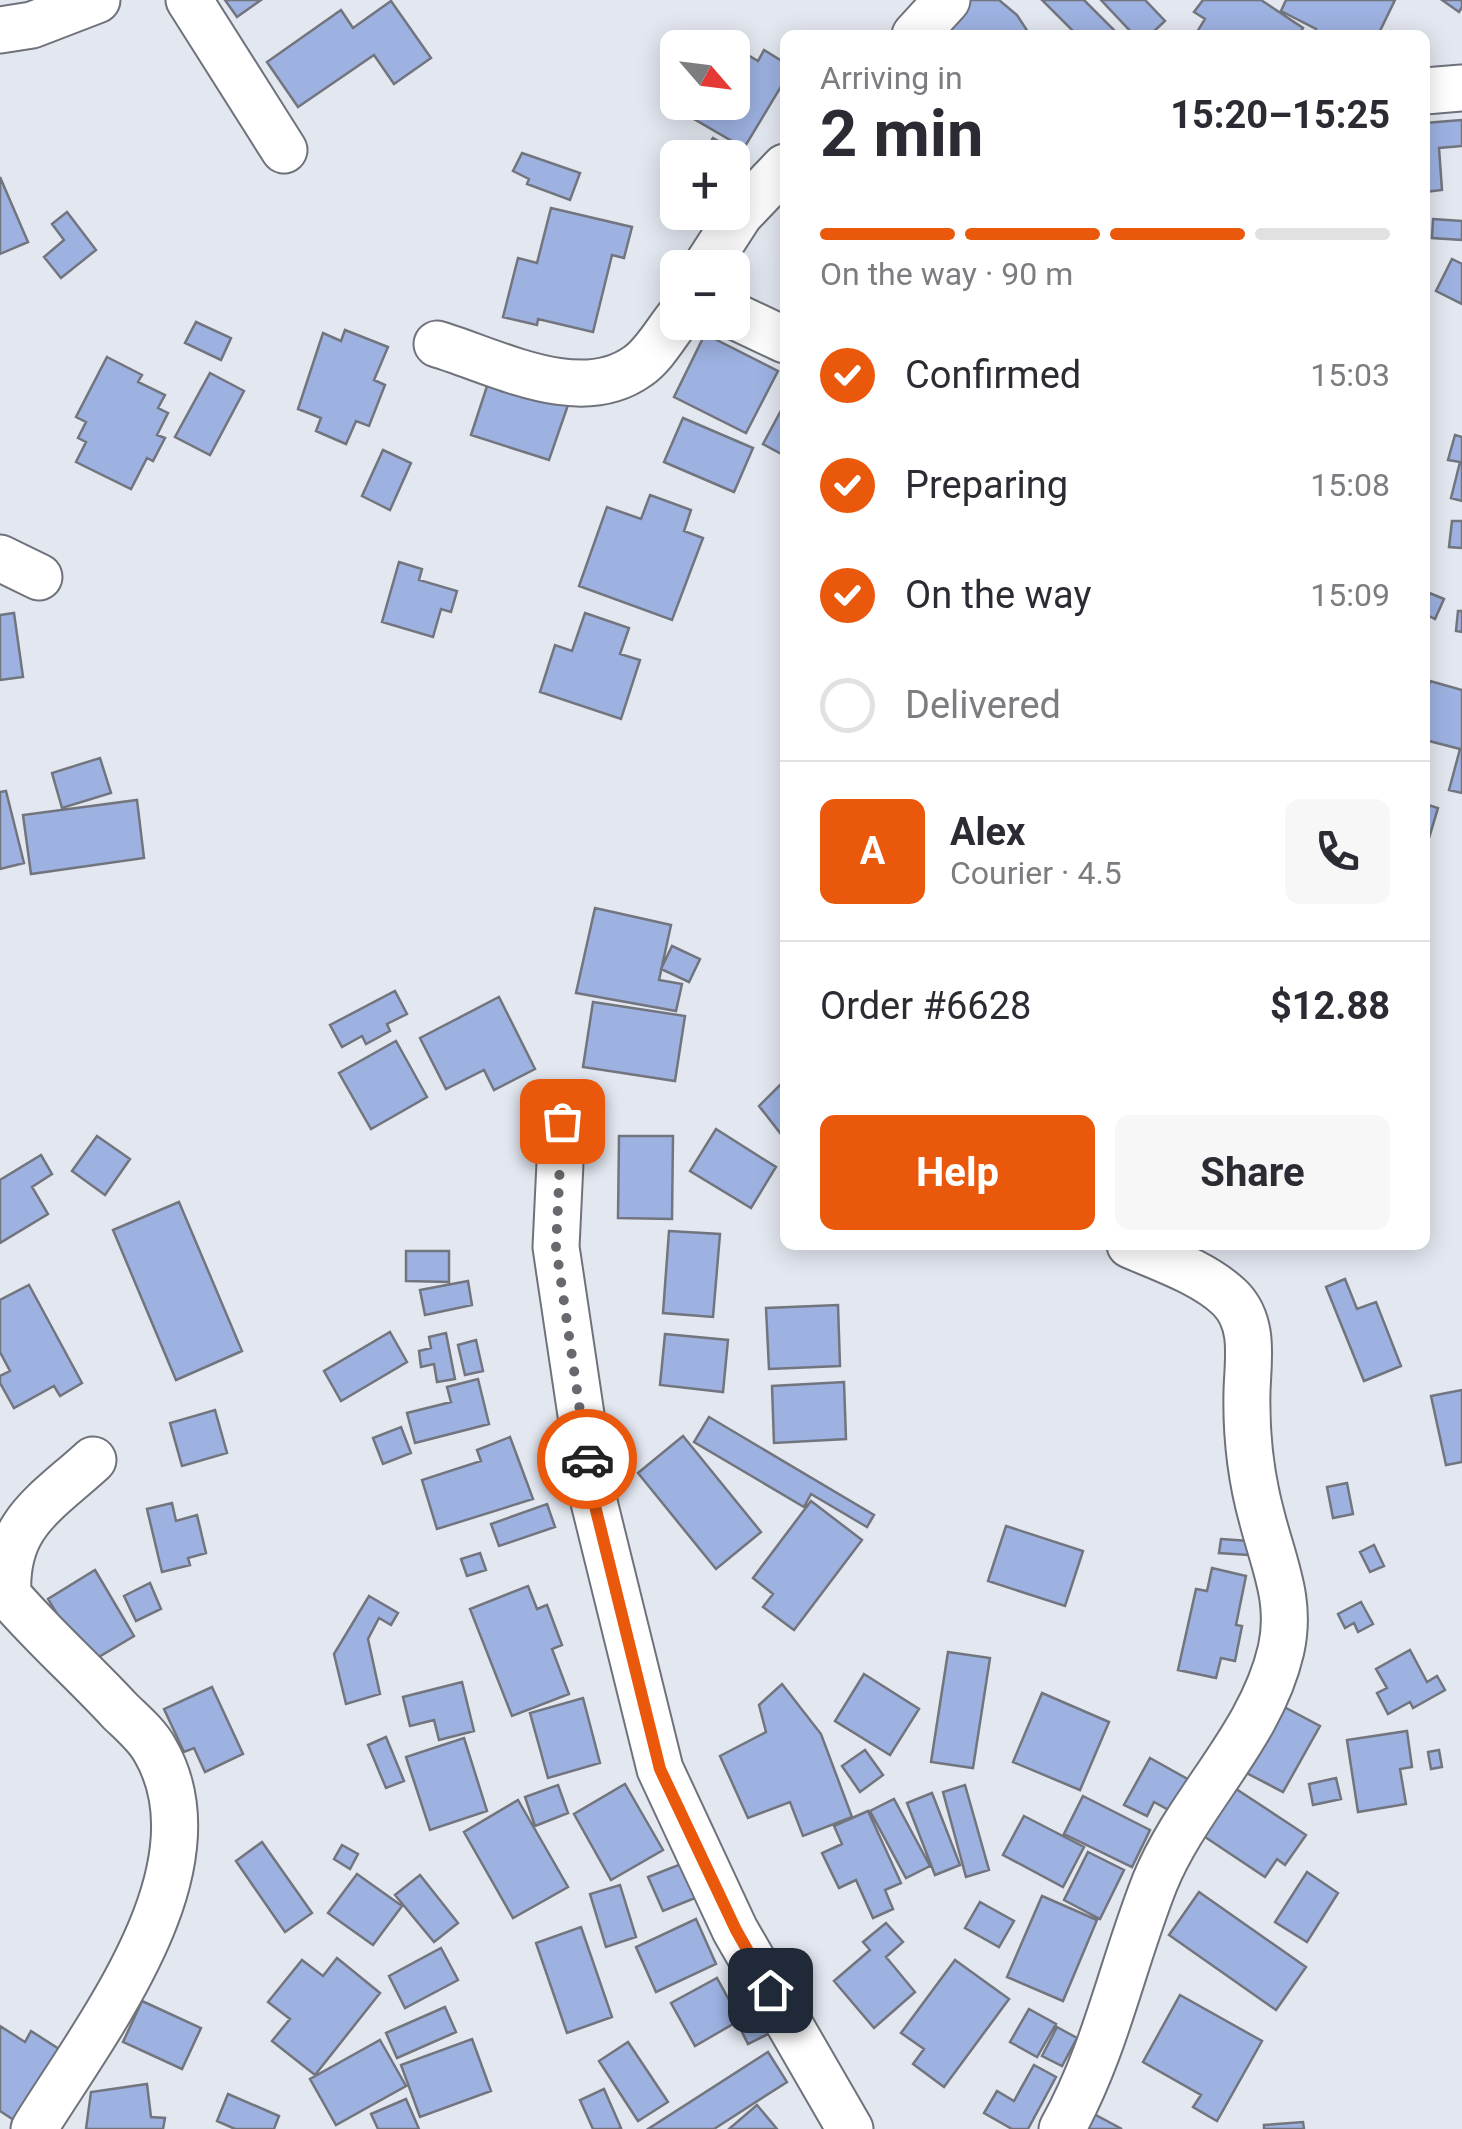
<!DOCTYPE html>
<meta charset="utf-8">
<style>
:root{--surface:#fff;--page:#f7f7f7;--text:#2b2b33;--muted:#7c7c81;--line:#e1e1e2;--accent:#ea580c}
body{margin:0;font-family:Roboto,sans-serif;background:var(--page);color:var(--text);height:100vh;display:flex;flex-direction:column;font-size:38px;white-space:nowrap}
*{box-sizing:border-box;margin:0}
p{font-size:32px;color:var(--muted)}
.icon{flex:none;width:55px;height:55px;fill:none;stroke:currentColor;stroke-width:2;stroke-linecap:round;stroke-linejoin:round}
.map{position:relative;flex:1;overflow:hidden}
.details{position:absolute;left:780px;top:30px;width:650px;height:1220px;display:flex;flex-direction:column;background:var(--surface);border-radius:15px;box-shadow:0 5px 25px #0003}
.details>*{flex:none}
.needle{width:65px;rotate:118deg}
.buttons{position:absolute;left:660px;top:30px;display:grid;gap:20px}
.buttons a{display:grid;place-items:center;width:90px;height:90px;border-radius:15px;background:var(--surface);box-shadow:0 5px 25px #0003;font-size:50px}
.pin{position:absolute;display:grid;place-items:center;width:85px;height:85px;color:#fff;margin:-42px;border-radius:20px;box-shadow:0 5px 15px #0006}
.courier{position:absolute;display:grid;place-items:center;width:100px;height:100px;margin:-50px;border:8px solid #ea580c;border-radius:50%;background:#fff;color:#222;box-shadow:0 2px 12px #0007}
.headline em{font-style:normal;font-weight:700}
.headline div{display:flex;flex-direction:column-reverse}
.headline{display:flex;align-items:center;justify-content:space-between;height:170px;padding:0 40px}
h1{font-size:65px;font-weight:700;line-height:75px}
.bar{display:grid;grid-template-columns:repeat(4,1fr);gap:15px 10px;align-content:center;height:120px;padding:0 40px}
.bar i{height:12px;border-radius:8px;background:var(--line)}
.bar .current{background:var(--accent)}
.bar p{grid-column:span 4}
.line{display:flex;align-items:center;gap:25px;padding:0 40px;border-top:2px solid var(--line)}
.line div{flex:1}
.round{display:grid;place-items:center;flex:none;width:105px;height:105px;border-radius:15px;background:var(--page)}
ol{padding:0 40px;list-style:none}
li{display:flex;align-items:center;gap:30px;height:110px}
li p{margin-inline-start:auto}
li .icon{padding:10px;border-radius:50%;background:var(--accent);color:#fff;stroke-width:4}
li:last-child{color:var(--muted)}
li i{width:55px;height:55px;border:5px solid var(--line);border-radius:50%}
.cta{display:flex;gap:20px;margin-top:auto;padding:20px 40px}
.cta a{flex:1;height:115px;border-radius:15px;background:var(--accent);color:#fff;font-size:40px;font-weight:700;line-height:115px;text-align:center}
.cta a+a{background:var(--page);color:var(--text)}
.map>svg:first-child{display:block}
</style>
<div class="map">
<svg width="1462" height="2129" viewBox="0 0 1462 2129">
<rect width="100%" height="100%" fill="#e3e7f0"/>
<path fill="#9eb2e2" stroke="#72757d" stroke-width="2.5" d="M225,0H261L237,17Z
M965,0H999L1017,15L1030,35H954L942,23Z
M1042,0H1084L1118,34L1077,35Z
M1101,0H1145L1165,21L1150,35H1134Z
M1203,0H1261L1303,28L1299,35H1202L1197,32L1205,19L1194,12Z
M1286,0H1395L1378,35H1312L1316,29L1281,11Z
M1442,0H1462V7L1459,12Z
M391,1L431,58L394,84L374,55L298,107L267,62L341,10L353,28Z
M736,48L758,61L764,50L785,63V80L744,148L694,119L704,102H732Z
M1462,120V146L1439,148L1442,190L1425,192V123Z
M713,138L741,154L732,168V158H701Z
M522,153L580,173L570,200L527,184L529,179L513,171Z
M0,177L28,242L0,254Z
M551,208L632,227L624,258L612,255L593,332L538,319L537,325L503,317L518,258L537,263Z
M67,212L96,250L61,278L44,257L64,240L52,224Z
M1433,219L1462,221V240L1432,238Z
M1452,259L1462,264V304L1436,291Z
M196,322L231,338L221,360L185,343Z
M345,330L388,347L374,380L385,385L369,426L356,421L346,444L316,431L321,418L298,409L323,333L341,341Z
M705,334L778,371L746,433L674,397Z
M107,357L142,375L138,382L165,395L158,408L168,413L157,435L165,438L153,461L147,458L131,489L76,462L86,442L78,438L86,422L76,417Z
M210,373L244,391L210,455L175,437Z
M489,380L568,405L549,460L471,435Z
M785,403V456L763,444Z
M683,418L753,448L734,492L664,462Z
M1455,435L1462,437V501L1451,498L1460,462L1448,460Z
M383,450L411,463L390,510L362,496Z
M650,495L691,510L684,531L703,538L672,620L579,586L607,507L641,519Z
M1452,521H1462V548L1449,547Z
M399,562L422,569L419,580L457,591L451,612L441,609L433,637L382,622Z
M1427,592L1444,599L1435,619L1425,614Z
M1458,611H1462V632L1456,631Z
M14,613L23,677L0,680V615Z
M585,613L629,628L620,654L640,660L621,719L540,692L555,645L572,651Z
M1430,681L1462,690V793L1449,790L1460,749L1425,740V700Z
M100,758L111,793L62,808L52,773Z
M6,791L24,863L0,869V792Z
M137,800L144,858L31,874L23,815Z
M1425,804L1438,808L1429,838L1425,836Z
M595,908L671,925L659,980L682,984L676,1011L576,993Z
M672,946L700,959L689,982L661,969Z
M395,991L407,1014L387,1024L390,1031L366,1044L362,1036L342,1047L330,1025Z
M499,997L535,1069L494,1090L484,1070L446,1089L420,1038Z
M593,1002L685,1016L675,1081L583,1067Z
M396,1041L427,1097L371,1129L339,1073Z
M785,1080V1137L784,1138L759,1106Z
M716,1129L776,1167L751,1208L690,1171Z
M97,1136L130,1159L105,1195L72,1171Z
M619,1136H673L672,1219L618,1218Z
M41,1155L52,1174L32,1187L48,1214L0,1243V1180Z
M179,1202L242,1351L176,1380L113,1230Z
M669,1231L720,1234L713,1317L663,1313Z
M406,1251H449V1282L406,1281Z
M1345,1279L1357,1309L1376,1302L1401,1366L1364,1381L1326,1287Z
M468,1281L472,1305L425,1315L420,1290Z
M29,1285L82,1383L60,1396L54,1386L14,1408L0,1383V1376L10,1371L0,1352V1300Z
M838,1305L840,1366L769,1369L766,1308Z
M390,1332L407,1362L341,1401L324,1371Z
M446,1333L455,1379L437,1382L434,1364L421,1367L419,1351L431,1348L429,1337Z
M665,1334L728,1340L723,1392L660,1385Z
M476,1340L483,1371L465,1375L458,1345Z
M478,1379L489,1424L415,1443L407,1413L451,1402L447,1387Z
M844,1382L846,1439L774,1443L772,1386Z
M1462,1390V1462L1446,1465L1431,1396Z
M215,1410L227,1453L182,1466L170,1423Z
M709,1417L874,1515L867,1527L811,1494L804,1507L694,1442Z
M401,1427L411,1453L383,1464L373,1438Z
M683,1436L761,1532L716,1569L638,1473Z
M510,1437L533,1499L437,1529L422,1480L481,1461L477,1450Z
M1347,1483L1353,1514L1333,1518L1327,1487Z
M811,1501L862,1540L794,1630L763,1607L773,1594L753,1578Z
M172,1503L176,1521L197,1515L206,1553L188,1558L190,1565L162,1572L147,1509Z
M547,1504L555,1527L499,1546L491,1524Z
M1006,1526L1083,1551L1065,1606L988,1581Z
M1221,1539L1249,1541L1248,1555L1219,1553Z
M1374,1545L1384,1566L1370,1572L1360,1552Z
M480,1553L486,1570L467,1576L461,1559Z
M1212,1568L1246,1576L1236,1625L1242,1626L1235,1661L1221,1658L1216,1678L1178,1670L1196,1589L1207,1591Z
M95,1570L134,1636L87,1664L48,1599Z
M150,1583L161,1609L136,1621L124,1596Z
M528,1586L537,1609L547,1605L562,1645L552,1649L569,1694L512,1716L470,1609Z
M369,1596L398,1613L391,1625L379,1618L368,1639L380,1694L346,1704L334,1654Z
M1361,1602L1373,1624L1358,1632L1354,1623L1345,1628L1338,1614Z
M1410,1650L1427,1682L1437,1676L1445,1690L1413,1708L1410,1702L1388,1714L1377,1693L1387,1688L1376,1669Z
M948,1652L990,1658L973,1768L931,1762Z
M864,1674L919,1709L890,1755L835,1721Z
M462,1682L474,1731L439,1740L434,1720L410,1726L403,1697Z
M782,1684L821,1734L852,1817L803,1836L790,1802L748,1818L720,1756L766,1732L759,1705Z
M212,1687L243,1754L205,1772L194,1748L184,1752L164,1709Z
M1042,1693L1109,1722L1080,1790L1013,1762Z
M583,1698L600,1763L548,1778L530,1713Z
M1271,1700L1320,1726L1283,1792L1235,1767Z
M1407,1731L1412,1767L1400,1769L1406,1804L1358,1812L1347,1740Z
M386,1737L404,1781L386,1788L368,1745Z
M464,1738L487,1811L430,1830L406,1757Z
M865,1750L883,1775L860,1792L842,1766Z
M1439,1750L1442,1767L1431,1769L1428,1752Z
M1150,1758L1193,1782L1176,1814L1154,1802L1147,1816L1124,1805Z
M1336,1778L1341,1799L1313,1805L1309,1784Z
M1227,1783L1306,1835L1285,1865L1277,1859L1265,1877L1196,1831Z
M625,1784L663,1850L611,1880L574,1814Z
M558,1785L568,1813L535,1826L525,1797Z
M965,1785L989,1870L966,1877L943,1792Z
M932,1793L960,1865L935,1875L907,1803Z
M1083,1796L1150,1830L1132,1867L1064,1834Z
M894,1799L930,1866L906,1878L870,1811Z
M518,1800L568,1887L513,1918L464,1832Z
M868,1811L901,1883L885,1890L893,1909L873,1918L856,1880L839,1888L822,1853L842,1844L834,1826Z
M1024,1816L1084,1847L1063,1887L1003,1855Z
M262,1842L312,1913L285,1932L236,1861Z
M342,1845L358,1854L350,1869L334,1859Z
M1088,1852L1124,1870L1100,1919L1064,1900Z
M681,1864L695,1898L663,1911L648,1877Z
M1307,1872L1338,1893L1307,1942L1275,1922Z
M357,1874L402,1906L373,1945L328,1913Z
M420,1875L458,1923L434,1942L395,1895Z
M620,1885L636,1937L606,1947L590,1894Z
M1199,1892L1306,1967L1276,2010L1169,1935Z
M1042,1896L1097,1920L1063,2001L1007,1977Z
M980,1902L1014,1921L999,1947L965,1928Z
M696,1919L716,1964L656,1992L636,1947Z
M886,1923L903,1942L886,1957L915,1992L874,2028L834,1981L870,1950L863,1942Z
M581,1927L612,2017L567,2033L536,1943Z
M441,1948L458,1980L405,2008L389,1976Z
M337,1958L380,1993L315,2075L272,2041L290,2019L268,2002L302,1960L323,1976Z
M955,1960L1009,1999L944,2087L913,2064L924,2049L901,2033Z
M717,1978L740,2020L695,2046L671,2003Z
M1180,1995L1262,2041L1217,2121L1193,2107L1201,2095L1143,2062Z
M142,2001L201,2028L182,2069L123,2042Z
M775,2005L786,2025L748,2044L738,2024Z
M445,2007L456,2032L397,2058L386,2033Z
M1029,2009L1056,2024L1037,2057L1010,2042Z
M0,2026L25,2042L31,2031L62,2051L17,2122L0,2111Z
M1057,2027L1077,2038L1062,2066L1042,2056Z
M472,2039L491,2091L420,2117L401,2065Z
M380,2040L406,2086L336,2125L310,2079Z
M628,2042L668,2102L638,2121L599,2061Z
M768,2052L787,2082L714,2129H648Z
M1034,2065L1056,2077L1028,2129H1012L984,2113L997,2091L1014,2101Z
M147,2084L151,2117L165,2118L163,2129H86L91,2092Z
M604,2089L621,2128L618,2129H593L580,2100Z
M228,2094L279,2116L274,2129H235L217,2121Z
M406,2099L419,2129H378L371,2114Z
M757,2105L777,2129H729Z
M1094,2114L1122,2129H1086Z
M1303,2122L1304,2129H1264V2125Z"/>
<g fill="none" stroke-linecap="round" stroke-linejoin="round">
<defs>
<path id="minor" d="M189,0L284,150
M0,30L32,25L97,0
M915,35L947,0
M1425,91L1462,88
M705,268L740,214L785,167
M732,315L785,340
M437,344C497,362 580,408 638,366C654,355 666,333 678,318
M0,558L39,577
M562,1121L556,1247L594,1502L660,1769L735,1930L850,2129
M34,2129C95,2030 224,1868 155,1750C147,1735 131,1722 119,1710C83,1671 43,1636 8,1595C4,1524 45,1504 93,1460
M1062,2129C1106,2050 1122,1965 1155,1882C1188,1801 1261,1737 1281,1650C1292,1601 1274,1565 1262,1518C1251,1478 1246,1433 1247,1391C1248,1359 1255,1323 1230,1298C1204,1273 1162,1259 1130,1245"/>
</defs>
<use href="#minor" stroke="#6f727b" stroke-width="49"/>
<use href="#minor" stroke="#fff" stroke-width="45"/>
</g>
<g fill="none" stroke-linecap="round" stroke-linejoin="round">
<path stroke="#67696f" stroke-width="10" stroke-dasharray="0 18" d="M562,1121L556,1247L587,1459"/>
<path stroke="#ea580c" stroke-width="12" d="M587,1459L594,1502L660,1769L736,1930L770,1990"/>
</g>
</svg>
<div class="buttons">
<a><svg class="needle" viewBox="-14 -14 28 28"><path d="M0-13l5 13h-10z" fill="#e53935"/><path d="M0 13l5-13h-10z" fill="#7c7c81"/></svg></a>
<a>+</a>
<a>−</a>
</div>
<div class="pin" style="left:562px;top:1121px;background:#ea580c"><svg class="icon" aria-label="bag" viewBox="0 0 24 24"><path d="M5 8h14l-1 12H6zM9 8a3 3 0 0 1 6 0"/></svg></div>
<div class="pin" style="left:770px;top:1990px;background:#1f2937"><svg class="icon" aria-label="home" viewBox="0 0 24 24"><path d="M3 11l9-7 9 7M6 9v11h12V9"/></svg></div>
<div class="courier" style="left:587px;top:1459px"><svg class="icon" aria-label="car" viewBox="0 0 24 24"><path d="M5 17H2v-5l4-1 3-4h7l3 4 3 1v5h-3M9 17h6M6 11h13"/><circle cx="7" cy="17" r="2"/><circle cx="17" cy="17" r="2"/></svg></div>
<section class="details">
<div class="headline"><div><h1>2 min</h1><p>Arriving in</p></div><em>15:20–15:25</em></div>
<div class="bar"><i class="current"></i><i class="current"></i><i class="current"></i><i></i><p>On the way · 90 m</p></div>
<ol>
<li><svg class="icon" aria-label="check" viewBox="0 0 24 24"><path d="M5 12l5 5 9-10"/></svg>Confirmed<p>15:03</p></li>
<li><svg class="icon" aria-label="check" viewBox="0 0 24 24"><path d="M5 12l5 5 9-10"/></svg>Preparing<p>15:08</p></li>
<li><svg class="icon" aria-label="check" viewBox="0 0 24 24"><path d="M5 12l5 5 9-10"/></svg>On the way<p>15:09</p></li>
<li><i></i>Delivered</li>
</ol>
<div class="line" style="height:180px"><b class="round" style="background:var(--accent);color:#fff">A</b><div><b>Alex</b><p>Courier · 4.5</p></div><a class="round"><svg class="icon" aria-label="phone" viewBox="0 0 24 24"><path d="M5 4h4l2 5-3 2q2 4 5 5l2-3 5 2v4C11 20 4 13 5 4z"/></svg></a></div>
<div class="line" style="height:130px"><div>Order #6628</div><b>$12.88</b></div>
<div class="cta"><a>Help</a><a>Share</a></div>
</section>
</div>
